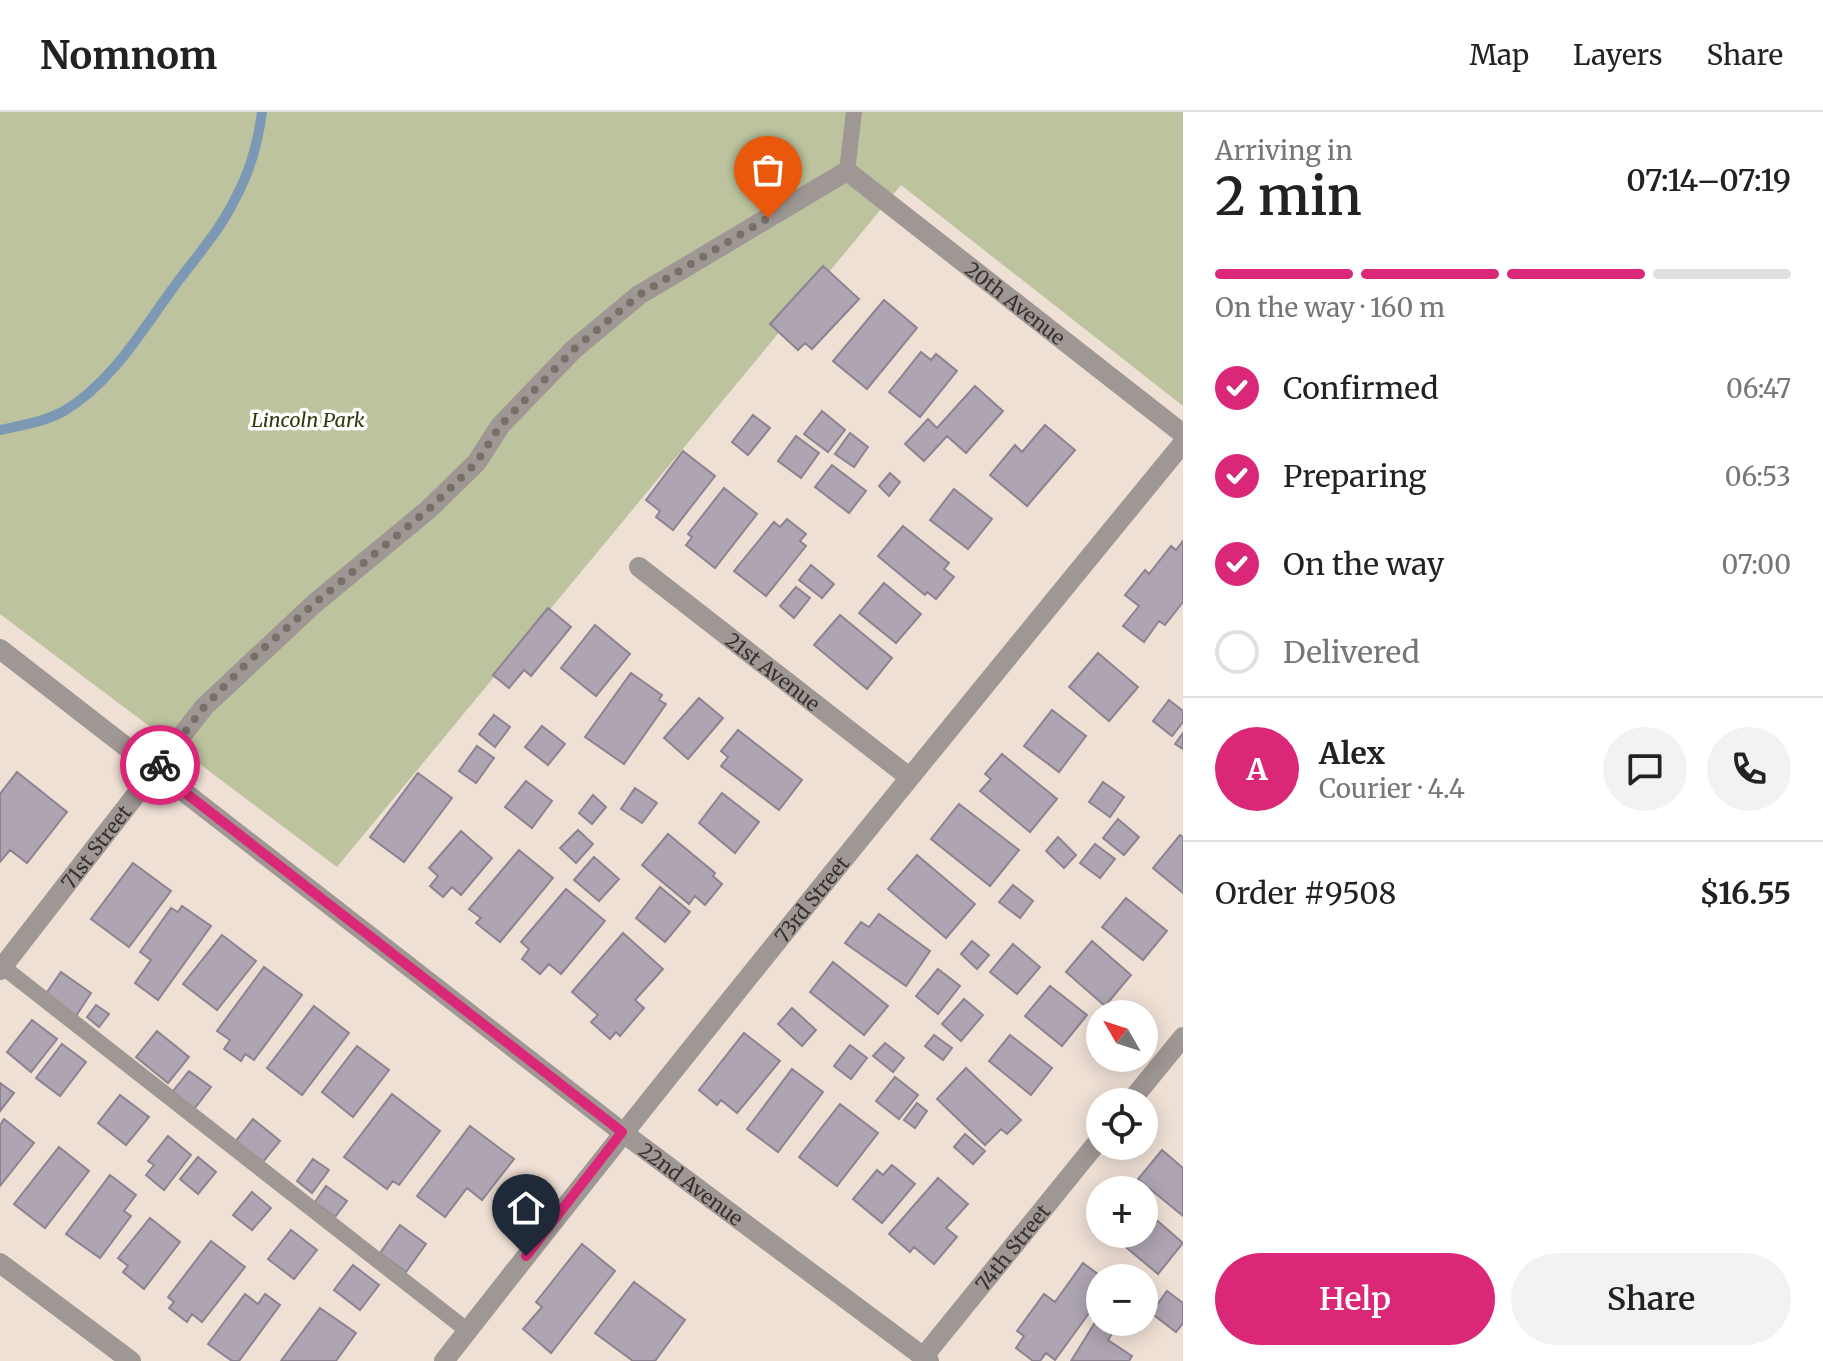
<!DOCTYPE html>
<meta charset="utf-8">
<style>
:root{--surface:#fff;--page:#f2f2f2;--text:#222;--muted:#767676;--line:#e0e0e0;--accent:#db2777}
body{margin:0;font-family:Merriweather,serif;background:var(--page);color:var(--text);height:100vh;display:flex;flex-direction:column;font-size:30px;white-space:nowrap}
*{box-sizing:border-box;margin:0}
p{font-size:26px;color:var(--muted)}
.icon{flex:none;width:44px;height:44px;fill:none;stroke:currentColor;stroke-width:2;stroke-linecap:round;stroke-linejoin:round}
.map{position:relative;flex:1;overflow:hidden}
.panel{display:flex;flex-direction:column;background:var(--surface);width:640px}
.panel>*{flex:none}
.needle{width:52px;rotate:309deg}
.controls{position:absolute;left:1086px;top:888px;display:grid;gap:16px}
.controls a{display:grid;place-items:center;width:72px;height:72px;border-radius:50%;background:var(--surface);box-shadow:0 4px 20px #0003;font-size:40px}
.pin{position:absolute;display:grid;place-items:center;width:68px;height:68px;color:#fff;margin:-82px -34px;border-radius:50% 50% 50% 0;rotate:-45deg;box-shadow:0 0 8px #0007}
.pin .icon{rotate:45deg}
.courier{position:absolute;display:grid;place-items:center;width:80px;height:80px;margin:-40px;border:6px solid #db2777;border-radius:50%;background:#fff;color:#222;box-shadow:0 2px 10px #0007}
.head em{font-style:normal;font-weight:600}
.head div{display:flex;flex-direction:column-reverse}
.head{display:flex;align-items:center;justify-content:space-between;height:136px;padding:0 32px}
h1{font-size:52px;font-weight:600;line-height:60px}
.bar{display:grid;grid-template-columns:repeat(4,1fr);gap:12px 8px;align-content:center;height:96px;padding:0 32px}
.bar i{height:10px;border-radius:6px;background:var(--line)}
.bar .on{background:var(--accent)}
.bar p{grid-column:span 4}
.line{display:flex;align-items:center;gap:20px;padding:0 32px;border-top:2px solid var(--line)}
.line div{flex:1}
.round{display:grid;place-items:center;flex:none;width:84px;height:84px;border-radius:42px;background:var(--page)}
ol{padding:0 32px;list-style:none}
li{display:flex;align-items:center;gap:24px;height:88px}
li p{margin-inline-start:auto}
li .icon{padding:8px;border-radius:50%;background:var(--accent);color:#fff;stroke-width:4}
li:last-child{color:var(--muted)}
li i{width:44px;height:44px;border:4px solid var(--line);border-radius:50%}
.action{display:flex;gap:16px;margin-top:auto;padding:16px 32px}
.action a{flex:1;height:92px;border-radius:48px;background:var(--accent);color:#fff;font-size:32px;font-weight:600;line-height:92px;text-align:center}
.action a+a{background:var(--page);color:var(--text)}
header{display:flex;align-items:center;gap:48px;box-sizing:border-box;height:112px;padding:0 40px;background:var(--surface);border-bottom:2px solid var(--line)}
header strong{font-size:38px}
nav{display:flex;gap:44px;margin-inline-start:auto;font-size:28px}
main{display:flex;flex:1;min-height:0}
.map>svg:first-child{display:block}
</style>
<header>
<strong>Nomnom</strong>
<nav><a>Map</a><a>Layers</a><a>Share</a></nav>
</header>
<main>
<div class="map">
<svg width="1183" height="1249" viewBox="0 0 1183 1249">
<rect width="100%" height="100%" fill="#efe0d5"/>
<path fill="#bcc39e" d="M0,0H1183V294L901,73L337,755L0,502Z"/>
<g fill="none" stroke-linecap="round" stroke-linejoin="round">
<path stroke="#7d98b5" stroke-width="10" d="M0,318C22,313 44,310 64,299C112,271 144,215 176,172C197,144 220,118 235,87C250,60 258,30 262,0"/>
</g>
<path fill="#aea4b2" stroke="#8d8390" stroke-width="2" d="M823,154L859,187L812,237L805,231L798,238L770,212Z
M884,188L917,216L867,277L833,249Z
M921,240L931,248L936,242L957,259L920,305L889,280Z
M975,274L1003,299L966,341L947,324L924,349L905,332L928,307L937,316Z
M822,299L845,318L828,340L804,322Z
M753,303L770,316L748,343L732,330Z
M1045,313L1075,338L1027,394L990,363L1015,333L1022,340Z
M850,321L868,335L854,355L835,342Z
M796,324L819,341L801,366L778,349Z
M683,339L715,364L673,418L656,405L660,399L646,388Z
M832,353L866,379L849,401L815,375Z
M890,361L900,370L889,384L879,374Z
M724,376L757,402L715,456L686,433L692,425L688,422Z
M954,377L992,407L968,437L930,408Z
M787,407L806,422L800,429L806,434L766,484L734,459L774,410L780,415Z
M903,414L949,451L944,457L954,465L936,487L927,480L925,483L878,444Z
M1183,429V490L1165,513L1159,509L1144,530L1123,514L1139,494L1125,483L1145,458L1149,462L1171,434L1176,438Z
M811,453L834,472L822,486L799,468Z
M884,471L921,502L896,531L859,501Z
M796,475L810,486L794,506L780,494Z
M548,496L571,515L531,564L524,558L509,576L493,563Z
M840,503L892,546L867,577L814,533Z
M595,513L630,542L596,584L561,556Z
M1098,541L1138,575L1109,609L1069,575Z
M631,561L662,583L659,588L666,592L624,652L585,625Z
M699,586L723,606L688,647L664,626Z
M1169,588L1183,599V610L1172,624L1153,609Z
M1052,598L1086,624L1059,660L1024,634Z
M494,603L510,615L495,635L479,622Z
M542,614L565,632L548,653L525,635Z
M738,618L802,668L779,698L721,654L728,645L721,639Z
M1183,621V637L1175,632Z
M477,634L494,646L476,671L459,659Z
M1002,642L1057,687L1030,720L980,679L991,667L985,662Z
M17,660L67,700L27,751L10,738L0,750V682Z
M418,661L452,686L404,750L370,725Z
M526,669L552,689L532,716L505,695Z
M1103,670L1124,685L1110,705L1089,690Z
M635,676L657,691L642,711L621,697Z
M722,681L759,710L735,741L699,711Z
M593,683L606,695L592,712L579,701Z
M959,692L1019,738L990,774L931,727Z
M1118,707L1139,725L1124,743L1103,726Z
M578,718L593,732L576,751L560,736Z
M461,719L492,746L461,783L452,775L443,785L430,774L438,764L429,756Z
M668,722L715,761L713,764L722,772L705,793L695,784L689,792L642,753Z
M1180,723L1183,725V781L1153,756Z
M1058,725L1076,743L1064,756L1046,739Z
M1095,732L1115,747L1100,766L1080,751Z
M519,738L553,766L500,830L476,811L481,806L469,797Z
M917,743L975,792L946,826L888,777Z
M594,745L619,767L599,789L574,768Z
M133,751L171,779L129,835L91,807Z
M1013,773L1033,789L1020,806L999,790Z
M660,775L690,800L665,830L636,806Z
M566,777L605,809L561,862L549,852L540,862L522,847L529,837L521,830Z
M1126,786L1167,819L1143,848L1102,815Z
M182,794L211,814L158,888L135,871L151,848L140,840L171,796L178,800Z
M879,802L930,839L906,874L845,831L861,810L869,815Z
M623,821L663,857L635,888L644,896L620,924L616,920L610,927L591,910L598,903L572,880Z
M222,823L256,849L217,898L183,872Z
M972,829L989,843L977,857L961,842Z
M1092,829L1131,863L1105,894L1066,860Z
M1013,832L1040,855L1017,882L990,860Z
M833,850L888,894L864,923L810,880Z
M264,855L302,883L254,948L245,942L241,949L224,937L230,928L217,919Z
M938,857L960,874L938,902L916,884Z
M61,860L91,881L76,904L45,883Z
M1050,874L1087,903L1062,934L1025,904Z
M964,887L983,903L961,929L942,912Z
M96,893L109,902L99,915L87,905Z
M314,894L349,921L302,983L267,956Z
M792,896L816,918L802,934L778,912Z
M32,908L57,927L31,960L7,940Z
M157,919L189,945L168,971L136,945Z
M744,921L780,949L737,1001L721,988L717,993L699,978Z
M934,923L952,936L943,948L925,934Z
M1010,923L1052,956L1031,983L989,949Z
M885,931L904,946L893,960L873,944Z
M62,932L86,950L60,984L36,966Z
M850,933L867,946L851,967L834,954Z
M357,934L389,958L353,1005L322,980Z
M966,956L1021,1008L1007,1022L1001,1017L985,1033L937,987Z
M792,957L823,980L778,1040L747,1017Z
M189,959L211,975L191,1001L169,984Z
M895,965L918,983L899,1007L876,989Z
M0,971L14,981L0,999Z
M392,982L440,1019L399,1073L393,1069L387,1077L344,1045Z
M120,983L149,1005L126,1033L98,1011Z
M917,991L927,999L915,1016L904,1008Z
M840,992L878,1021L837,1074L799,1045Z
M4,1007L34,1031L0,1074V1013Z
M253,1007L280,1029L262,1051L235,1030Z
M470,1014L514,1047L482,1088L467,1076L445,1105L417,1084Z
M965,1022L985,1039L973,1052L954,1035Z
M168,1024L191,1043L164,1078L146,1063L154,1053L148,1049Z
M59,1035L89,1059L45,1116L14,1092Z
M1162,1038L1183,1056V1104L1138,1067Z
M198,1045L216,1060L198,1082L180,1067Z
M313,1047L329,1058L312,1081L297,1069Z
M892,1053L915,1072L882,1111L853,1087L877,1058L883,1063Z
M110,1063L136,1083L124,1099L131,1104L100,1146L66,1122Z
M938,1066L968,1092L946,1116L957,1125L934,1152L914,1135L910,1140L889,1122Z
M326,1074L347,1089L335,1105L315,1090Z
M252,1080L271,1096L252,1118L233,1103Z
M1144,1097L1183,1131L1158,1162L1110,1122H1144Z
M150,1106L180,1130L144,1177L123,1160L128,1154L118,1146Z
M400,1113L426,1132L406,1160L380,1141Z
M291,1118L317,1138L294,1167L268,1147Z
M211,1129L245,1155L202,1210L192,1202L187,1210L169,1196L174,1190L168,1185Z
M582,1132L615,1159L551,1241L523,1217L542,1195L536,1190Z
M1083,1151L1103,1166H1100V1186L1055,1248L1046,1241L1040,1249H1033L1016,1236L1024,1224L1017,1219L1044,1182L1055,1190Z
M353,1153L379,1173L360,1198L334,1178Z
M634,1170L685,1208L655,1249H633L595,1221Z
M1167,1179L1183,1191V1211L1176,1220L1151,1201Z
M245,1182L258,1192L265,1182L280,1193L239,1249H232L208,1232Z
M320,1196L356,1221L336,1249H281Z
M1096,1209L1113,1220L1108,1228L1132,1244L1129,1249H1071Z"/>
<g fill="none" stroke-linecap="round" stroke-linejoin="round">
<path stroke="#9f9794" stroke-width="16" d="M847,59L854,0
M3,855L468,1219"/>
<g stroke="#9f9794" stroke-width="20">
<path id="s1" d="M639,455L909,665"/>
<path id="s2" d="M0,858L204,595L315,491L429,397L477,350L500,314L574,237L639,183L847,59L1183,322"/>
<path d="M1130,990L1183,925"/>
<path d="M0,1151L131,1249"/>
<path id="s3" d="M924,1244L1100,1027"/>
<path id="s4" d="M444,1249C686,939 934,635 1183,331"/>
</g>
<path stroke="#9f9794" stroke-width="20" id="s5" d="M0,537L622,1020L929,1249"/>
</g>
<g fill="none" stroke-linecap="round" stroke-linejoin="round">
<path stroke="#786f68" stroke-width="8" stroke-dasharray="0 14.4" d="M160,653L204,595L247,551L315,491L429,397L477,350L500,314L574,237L639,183L768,106"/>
<path stroke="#db2777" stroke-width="10" d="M160,653L156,658L622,1020L526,1144"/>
</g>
<g text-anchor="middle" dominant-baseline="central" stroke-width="7" stroke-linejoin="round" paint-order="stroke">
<g font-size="20" fill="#38322e" stroke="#fff">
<text stroke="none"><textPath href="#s2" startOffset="1390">20th Avenue</textPath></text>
<text stroke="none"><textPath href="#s1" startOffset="170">21st Avenue</textPath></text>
<text stroke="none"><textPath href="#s2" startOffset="156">71st Street</textPath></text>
<text stroke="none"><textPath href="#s4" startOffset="590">73rd Street</textPath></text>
<text stroke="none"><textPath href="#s5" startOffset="874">22nd Avenue</textPath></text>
<text stroke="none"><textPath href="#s3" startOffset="140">74th Street</textPath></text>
</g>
<g font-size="20" font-style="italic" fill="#32380c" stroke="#fff">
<text x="308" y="307">Lincoln Park</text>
</g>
</g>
</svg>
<div class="controls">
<a><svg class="needle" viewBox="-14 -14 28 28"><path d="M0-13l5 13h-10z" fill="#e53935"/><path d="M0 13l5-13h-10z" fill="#767676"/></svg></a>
<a><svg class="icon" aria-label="locate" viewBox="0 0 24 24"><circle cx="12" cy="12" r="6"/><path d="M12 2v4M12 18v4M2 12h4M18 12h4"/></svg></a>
<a>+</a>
<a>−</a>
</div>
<div class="pin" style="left:768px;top:106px;background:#ea580c"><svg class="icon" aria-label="bag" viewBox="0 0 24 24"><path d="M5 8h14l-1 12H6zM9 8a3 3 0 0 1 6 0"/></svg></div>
<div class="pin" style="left:526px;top:1144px;background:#1f2937"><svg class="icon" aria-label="home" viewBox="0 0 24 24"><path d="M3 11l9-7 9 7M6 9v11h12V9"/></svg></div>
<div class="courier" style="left:160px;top:653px"><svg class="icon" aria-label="bike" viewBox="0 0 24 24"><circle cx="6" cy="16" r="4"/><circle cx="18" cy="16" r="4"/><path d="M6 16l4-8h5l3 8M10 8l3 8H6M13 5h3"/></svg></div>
</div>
<section class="panel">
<div class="head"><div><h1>2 min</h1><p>Arriving in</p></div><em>07:14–07:19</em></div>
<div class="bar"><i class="on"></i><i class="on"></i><i class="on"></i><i></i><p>On the way · 160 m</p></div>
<ol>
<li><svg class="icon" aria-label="check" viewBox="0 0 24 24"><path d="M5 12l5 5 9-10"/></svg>Confirmed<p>06:47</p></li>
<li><svg class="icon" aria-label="check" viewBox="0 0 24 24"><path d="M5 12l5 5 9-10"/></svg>Preparing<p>06:53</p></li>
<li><svg class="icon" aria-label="check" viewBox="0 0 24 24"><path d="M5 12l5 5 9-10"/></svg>On the way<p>07:00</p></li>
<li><i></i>Delivered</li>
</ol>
<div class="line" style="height:144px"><b class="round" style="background:var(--accent);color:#fff">A</b><div><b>Alex</b><p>Courier · 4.4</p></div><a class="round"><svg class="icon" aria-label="chat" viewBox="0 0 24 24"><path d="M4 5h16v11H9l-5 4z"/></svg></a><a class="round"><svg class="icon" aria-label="phone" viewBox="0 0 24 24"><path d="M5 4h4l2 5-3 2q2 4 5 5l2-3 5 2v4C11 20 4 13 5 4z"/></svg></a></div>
<div class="line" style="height:104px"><div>Order #9508</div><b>$16.55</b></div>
<div class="action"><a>Help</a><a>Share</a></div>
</section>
</main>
